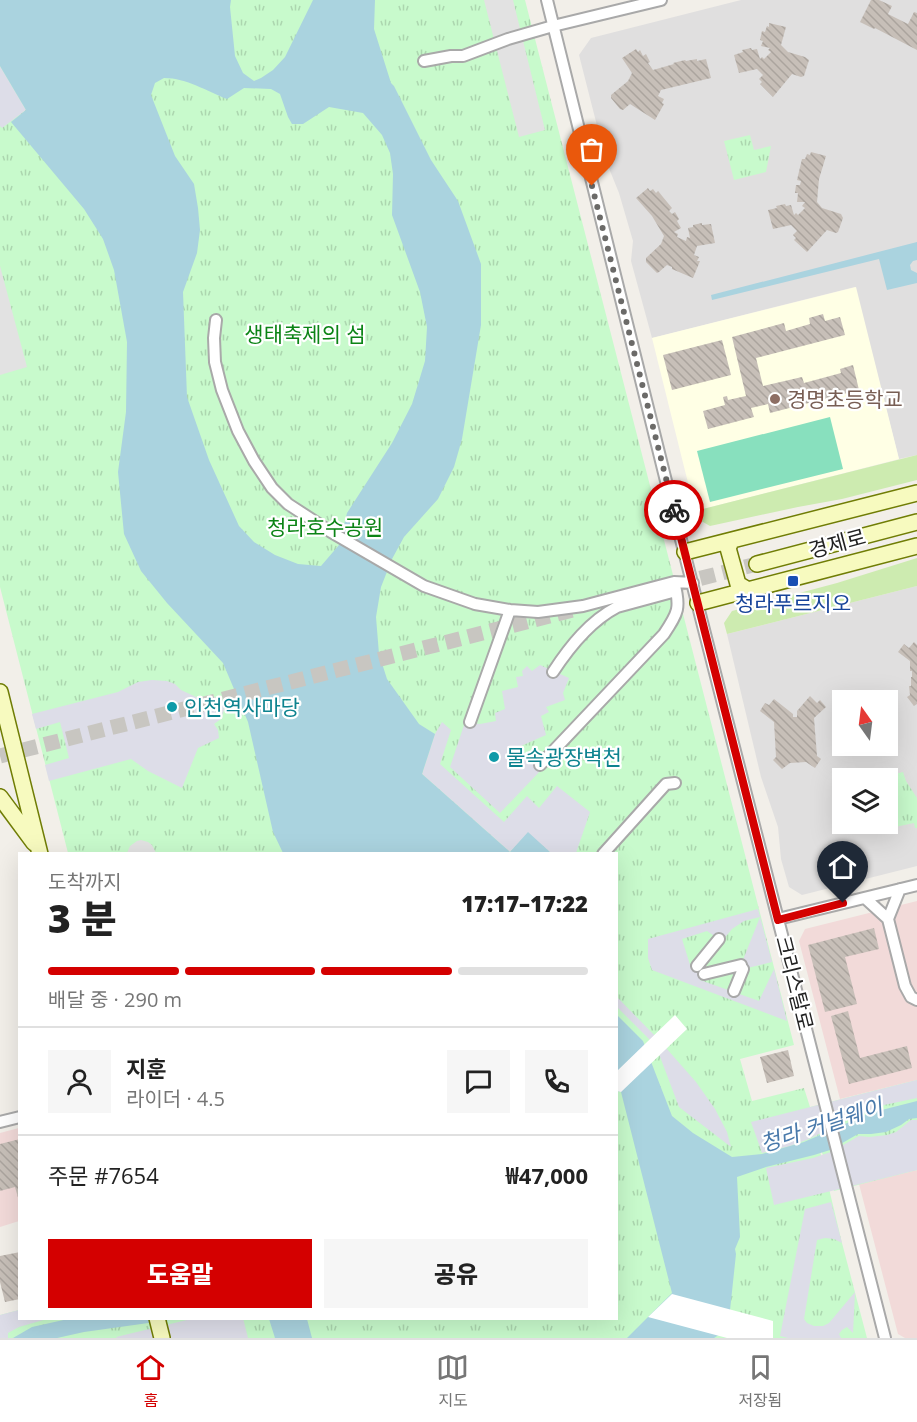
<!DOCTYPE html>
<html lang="ko">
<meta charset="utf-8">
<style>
:root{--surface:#fff;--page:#f6f6f6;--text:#222;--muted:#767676;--line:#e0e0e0;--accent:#d40000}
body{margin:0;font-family:"Open Sans","Noto Sans KR",sans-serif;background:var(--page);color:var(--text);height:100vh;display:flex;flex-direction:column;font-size:22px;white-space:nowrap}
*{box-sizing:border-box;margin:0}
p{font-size:20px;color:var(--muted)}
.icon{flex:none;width:33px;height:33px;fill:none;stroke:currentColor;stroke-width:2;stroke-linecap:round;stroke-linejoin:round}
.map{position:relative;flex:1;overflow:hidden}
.panel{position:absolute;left:18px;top:852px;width:600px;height:468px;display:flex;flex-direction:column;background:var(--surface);border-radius:0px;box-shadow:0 6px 24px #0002}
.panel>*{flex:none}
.needle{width:39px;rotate:346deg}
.tools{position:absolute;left:832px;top:690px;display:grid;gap:12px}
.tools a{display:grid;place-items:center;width:66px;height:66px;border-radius:0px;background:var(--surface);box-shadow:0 6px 24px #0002;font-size:30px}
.pin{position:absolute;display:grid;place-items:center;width:51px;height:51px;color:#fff;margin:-62px -26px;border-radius:50% 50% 50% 0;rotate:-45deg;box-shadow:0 0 6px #0007}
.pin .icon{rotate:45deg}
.courier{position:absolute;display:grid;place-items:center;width:60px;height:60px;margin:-30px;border:4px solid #d40000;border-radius:50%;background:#fff;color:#222;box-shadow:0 2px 8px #0007}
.summary em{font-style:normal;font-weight:800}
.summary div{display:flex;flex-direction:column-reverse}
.summary{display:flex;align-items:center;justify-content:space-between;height:102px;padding:0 30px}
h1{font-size:39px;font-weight:800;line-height:45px}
.bar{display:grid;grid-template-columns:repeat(4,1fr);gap:9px 6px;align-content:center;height:72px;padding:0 30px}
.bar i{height:8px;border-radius:4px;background:var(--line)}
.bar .on{background:var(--accent)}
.bar p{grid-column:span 4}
.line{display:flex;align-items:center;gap:15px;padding:0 30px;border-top:2px solid var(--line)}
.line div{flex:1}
.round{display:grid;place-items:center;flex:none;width:63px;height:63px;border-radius:0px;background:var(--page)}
.action{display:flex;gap:12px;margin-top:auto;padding:12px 30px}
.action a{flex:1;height:69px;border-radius:0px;background:var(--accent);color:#fff;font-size:24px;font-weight:800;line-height:69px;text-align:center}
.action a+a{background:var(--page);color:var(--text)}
.dock{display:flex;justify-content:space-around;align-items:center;height:84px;border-top:2px solid var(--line);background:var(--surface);font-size:16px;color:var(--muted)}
.dock a{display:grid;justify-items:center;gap:3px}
.dock .on{color:var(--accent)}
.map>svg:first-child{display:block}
</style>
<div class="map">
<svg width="917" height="1338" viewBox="0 0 917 1338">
<defs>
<pattern id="park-tufts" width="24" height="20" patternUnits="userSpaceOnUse" patternTransform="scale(1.5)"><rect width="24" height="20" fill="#c8facc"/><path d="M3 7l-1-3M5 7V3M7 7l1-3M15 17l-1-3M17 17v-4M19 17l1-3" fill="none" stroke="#acd6af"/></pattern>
<pattern id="building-back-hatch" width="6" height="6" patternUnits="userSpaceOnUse" patternTransform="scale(1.5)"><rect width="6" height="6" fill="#c7bfb8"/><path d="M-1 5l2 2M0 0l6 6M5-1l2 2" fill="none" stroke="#aba49e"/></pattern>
</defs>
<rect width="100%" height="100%" fill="#f2efe9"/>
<path fill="#e0dfdf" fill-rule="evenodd" d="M741,0H917V455L899,459L855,287L652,338L631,261L633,241L619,193L606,161L579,55L591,38Z
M917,586V866L802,895L789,887L781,859L778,827L761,777L727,634ZM843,700H888V746H843ZM843,778H888V824H843Z"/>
<path fill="#f2dad9" d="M917,901V1080L840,1099L799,941L805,929Z
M19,1128V1221L0,1227V1133Z
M917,1170V1338H905L898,1334L859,1184Z"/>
<path fill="#ffffe5" d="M856,287L899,459L695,511L652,338Z"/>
<path fill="#cdebb0" d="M917,455V480L842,499L798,507L710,526L696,518L695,511Z
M917,558V586L727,634L724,623L732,611L837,583Z"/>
<path fill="url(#park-tufts)" d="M0,0H525L794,1045L740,1059L752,1101L804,1088L810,1107L917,1080V1170L834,1191L815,1130L842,1243L867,1338H0V1315L19,1310L20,1318H616V854L68,853L0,587Z
M750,135L754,150L771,146L766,172L734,180L724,141Z
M903,772L906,781L917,798V828H915L914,823L895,827L888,798V778L883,777Z"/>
<path fill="#88e0be" d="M830,417L843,469L710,502L697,451Z"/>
<path fill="#e2e2e2" d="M484,0H513L545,130L519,137Z
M0,266L27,367L0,375Z
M141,840L148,842L152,845L156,853H127L130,846L137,841Z"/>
<path fill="#dddde8" d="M0,66L26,110L2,128L0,126Z
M540,665L569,678L563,693L565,700L546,707L549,712L541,716L546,735L521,746L522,751L543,768L500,813L450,767L465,722L480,724L496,721L495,713L505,709L502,691L518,687L516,677L523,676L522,671L527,666L532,671Z
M152,680L167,681L175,684L181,690L196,697L204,699L215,697L220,701L225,707L221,719L214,724L218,730L219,738L198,748L182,788L148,771L131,759L49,781L45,765L69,758L60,722L36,729L32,714L118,692L138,682Z
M442,722L451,730L440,764L504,822L527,796L539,808L557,786L590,812L576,853H551L528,833L510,852L422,774L435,734Z
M758,909L772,962L739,970L760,917L744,921L732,929L722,941L707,931L682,939L691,968L695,964L706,976L700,980L759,1001L774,969L787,1021L652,970L648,958V939Z
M616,996L659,1040L696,1082L715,1109L727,1132L731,1147L679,1107L656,1046L617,1007Z
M917,1080V1098L884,1105L853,1117L809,1139L790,1146L762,1153L751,1122Z
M911,1120H917V1170L774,1205L766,1168L813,1158L831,1152L859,1136L869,1137L887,1135L896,1132Z
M831,1202L842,1243L834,1239L825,1238L817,1240L804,1319L807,1323L814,1326H823L829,1323L855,1292L853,1333L847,1327L842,1330L839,1334L841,1338H788L780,1336L805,1209Z
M19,1310L20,1318L47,1319L19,1327L8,1333V1338H0V1315Z
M243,1318L248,1338H117L116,1337L191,1319Z"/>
<path fill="#aad3df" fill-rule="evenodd" d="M0,0H231L230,7L235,56L243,73L254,81L261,78L273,70L285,57L313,0H375L374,29L391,83L394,86L431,160L458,201L481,264V325L462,439L454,467L438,499L404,537L392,559L381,587L376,617L379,654L387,679L419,724L435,734L422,774L510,852L528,832L551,853H283L273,832L248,722L223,663L167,603L141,571L124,534L118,472L126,412L127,342L114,270L103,239L84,209L11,122L26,110L0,66ZM164,78C187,78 206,91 227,99L244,88L271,89L280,94L288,117L292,124H303L329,107L363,113L382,135L390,153L393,174L392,215L420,292L427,327L425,361L412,404L392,443L347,513L339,545L321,566L298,564L275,555L254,542L239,526L209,460L187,397L183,292L197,253L200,230L198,208L194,184L175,156L151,95L155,83Z
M917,242V260L913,261L910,265L911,270L917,273V283L887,290L879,259L712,300L711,295Z
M616,1014L643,1041L672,1116L693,1133L732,1157L762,1154L804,1142L870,1113L917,1101V1118L909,1119L901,1125L886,1132L871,1134H858L830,1150L814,1155L766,1167L737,1177L740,1237L735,1249L736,1254L728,1329L714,1338H627L672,1293L621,1092L617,1091Z
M68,1319H177L84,1332L57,1338H13L32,1327Z
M269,1319H307L312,1338H275Z"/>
<path fill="#fff" d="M675,1015L687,1029L621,1092L617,1091V1071Z
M672,1294L773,1321V1338H727L648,1317Z"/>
<path fill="url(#building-back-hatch)" d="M871,0H879L892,6L888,14L908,24L914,12L917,13V50L875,28L874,29L860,22Z
M769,23L786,27L781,45L788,52L805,57L809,60L804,76L801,77L792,74L773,97L760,84L762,82L759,79L763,75L757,69L739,73L734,55L743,52L742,50L751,48L752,50L757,49L760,59L762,57L764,59L771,52L768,50L770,48L761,46L763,41L760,40L762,31L765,32L767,26L769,27Z
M636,49L638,52L640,50L643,56L646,54L650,62L648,63L653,70L674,64L673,63L685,60L686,61L697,59V61L706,59L711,78L661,90L658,96L664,99L662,103L664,104L655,120L630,104L623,110L620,109L611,98V95L628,81L632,73L622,58Z
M811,152L826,156L819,179L817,202L822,208L841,214L843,218L838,232L836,233L827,230L807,252L794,240L796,238L793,235L797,231L791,225L773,229L768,210L777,208L776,206L785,204L786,206L791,205L794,215L796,213L798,215L805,208L802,206L805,202H797L798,193H795L796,185H800L801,181L797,180L802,159H805L807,154L810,155Z
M648,188L650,191L653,189L656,193L658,191L672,208L669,211L672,214L675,212L679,219L677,221L681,228L674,232L678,234L677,237L686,241L687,237L690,238L688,228L693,227V225L702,223V225L711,224L715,243L697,246L694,255L699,257L697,261H700L693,278L672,269V267L667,265L659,272L657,273L646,262V258L661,244L664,236L652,216L636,198Z
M823,314L825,321L840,317L845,335L756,358L763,386L802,377L804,383L841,373L840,369L853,365L859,390L770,413L768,404L751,408L754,417L708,429L703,411L725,405L723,397L727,396L728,400L746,396L732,337L784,323L786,331L810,324L809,318Z
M722,340L731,375L672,390L663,355Z
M914,642L917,645V704L914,706L907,697L910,695L909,686H911V677H912V671H910V661L898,652L904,644L909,648Z
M810,696L817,703L820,700L826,707L814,718L817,756L821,759L815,768L806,762L790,763L782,769L773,760L776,757L774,722L760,711L765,703L769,705L774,699L793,714V717H797V711Z
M874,928L879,949L845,957L857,1004L825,1012L808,945Z
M848,1011L860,1058L907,1046L912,1068L849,1084L831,1016Z
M788,1050L794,1076L767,1083L760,1057Z
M20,1139V1201H19L15,1187L0,1191V1144Z
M20,1252V1299L5,1302L0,1282V1256Z"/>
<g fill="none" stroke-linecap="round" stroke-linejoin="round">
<path stroke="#c8c6c1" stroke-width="15" stroke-dasharray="15 8" stroke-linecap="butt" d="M678,584L757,564
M0,756L573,610"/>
<defs>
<path id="street" d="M547,0L665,477L885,1338
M424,61L451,56H463L508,39L553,26L661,0
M216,320L214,338L215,362L222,390L238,431L254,461L272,488L288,504L331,532L424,586L475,604L510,610L538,612L583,606L674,582L693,583
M553,672C570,646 590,621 617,607L676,591
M470,722L510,610
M540,765L664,634C678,613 681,608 674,582
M603,854L666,784L675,783
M865,898L888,919
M778,919L917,885
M888,919L905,986L911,997L917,1000
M888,919L900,889
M697,966L719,939
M704,974L741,965
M734,991L743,969
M0,1122L20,1117"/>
<path id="secondary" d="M732,540L728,548L738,584L748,590
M685,552L917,493
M757,564L917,522
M698,603L917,546
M0,692L40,854
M0,797L34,843
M157,1318L162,1338"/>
</defs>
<use href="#street" stroke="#a9a9a9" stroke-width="14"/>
<use href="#secondary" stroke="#707d05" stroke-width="18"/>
<use href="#street" stroke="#fff" stroke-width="10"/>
<use href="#secondary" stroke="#f7fabf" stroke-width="15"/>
</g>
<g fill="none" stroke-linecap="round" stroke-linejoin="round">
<path stroke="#6b6a68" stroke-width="6" stroke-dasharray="0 10.8" d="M592,186L674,510"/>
<path stroke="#d40000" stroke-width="8" d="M674,510L778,920L843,903"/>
</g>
<circle fill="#8d6e63" stroke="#fff" stroke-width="2" cx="775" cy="399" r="6"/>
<rect fill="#1a4fb4" stroke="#fff" stroke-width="2" x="787" y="575" width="12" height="12" rx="3"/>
<g fill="#0f9aa8" stroke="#fff" stroke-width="2">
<circle cx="172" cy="707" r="6"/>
<circle cx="494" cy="757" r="6"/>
</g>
<g text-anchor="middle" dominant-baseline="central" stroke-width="4.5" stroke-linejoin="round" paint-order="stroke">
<g font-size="21" fill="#0c8416" stroke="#fff">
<text x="305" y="334">생태축제의 섬</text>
<text x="325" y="527">청라호수공원</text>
</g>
<g font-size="21" fill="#785e54" stroke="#fff" text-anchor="start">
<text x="787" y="399">경명초등학교</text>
</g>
<g font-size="21" fill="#222" stroke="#fff">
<text transform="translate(837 543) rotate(-15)">경제로</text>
<text transform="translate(795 983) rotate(76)">크리스탈로</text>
</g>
<g font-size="21" fill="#164399" stroke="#fff">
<text x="793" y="603">청라푸르지오</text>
</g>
<g font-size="21" fill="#0d838f" stroke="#fff" text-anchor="start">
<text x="184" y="707">인천역사마당</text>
<text x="506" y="757">물속광장벽천</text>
</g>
<g font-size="22" font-style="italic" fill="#4a7aab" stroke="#fff">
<text transform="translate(821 1124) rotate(-18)">청라 커널웨이</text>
</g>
</g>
</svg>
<div class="tools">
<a><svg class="needle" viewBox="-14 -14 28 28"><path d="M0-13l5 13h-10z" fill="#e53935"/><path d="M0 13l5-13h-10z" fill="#767676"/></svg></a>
<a><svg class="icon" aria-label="layers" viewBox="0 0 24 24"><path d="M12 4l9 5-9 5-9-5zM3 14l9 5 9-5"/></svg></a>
</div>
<div class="pin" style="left:592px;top:186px;background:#ea580c"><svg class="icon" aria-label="bag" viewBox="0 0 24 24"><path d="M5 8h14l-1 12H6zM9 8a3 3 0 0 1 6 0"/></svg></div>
<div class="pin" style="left:843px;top:903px;background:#1f2937"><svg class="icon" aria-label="home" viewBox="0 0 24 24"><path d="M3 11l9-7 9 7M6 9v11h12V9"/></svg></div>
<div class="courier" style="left:674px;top:510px"><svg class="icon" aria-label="bike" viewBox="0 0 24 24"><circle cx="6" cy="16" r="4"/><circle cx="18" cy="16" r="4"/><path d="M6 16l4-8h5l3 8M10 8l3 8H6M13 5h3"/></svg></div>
<section class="panel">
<div class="summary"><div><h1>3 분</h1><p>도착까지</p></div><em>17:17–17:22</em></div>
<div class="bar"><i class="on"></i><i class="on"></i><i class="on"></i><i></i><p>배달 중 · 290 m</p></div>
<div class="line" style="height:108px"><a class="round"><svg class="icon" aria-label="person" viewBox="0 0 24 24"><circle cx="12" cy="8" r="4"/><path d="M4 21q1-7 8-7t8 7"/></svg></a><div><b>지훈</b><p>라이더 · 4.5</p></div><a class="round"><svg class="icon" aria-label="chat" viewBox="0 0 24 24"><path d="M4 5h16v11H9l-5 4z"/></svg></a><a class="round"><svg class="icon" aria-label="phone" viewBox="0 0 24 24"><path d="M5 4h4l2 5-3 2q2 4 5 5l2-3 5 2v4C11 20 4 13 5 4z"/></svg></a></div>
<div class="line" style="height:78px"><div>주문 #7654</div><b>₩47,000</b></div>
<div class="action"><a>도움말</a><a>공유</a></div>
</section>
</div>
<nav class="dock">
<a class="on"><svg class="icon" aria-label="home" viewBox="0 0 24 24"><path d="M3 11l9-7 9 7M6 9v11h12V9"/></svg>홈</a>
<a><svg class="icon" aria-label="map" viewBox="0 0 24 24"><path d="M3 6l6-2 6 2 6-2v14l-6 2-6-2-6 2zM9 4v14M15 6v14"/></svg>지도</a>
<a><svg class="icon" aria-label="saved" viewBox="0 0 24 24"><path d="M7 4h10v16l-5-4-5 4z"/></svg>저장됨</a>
</nav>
